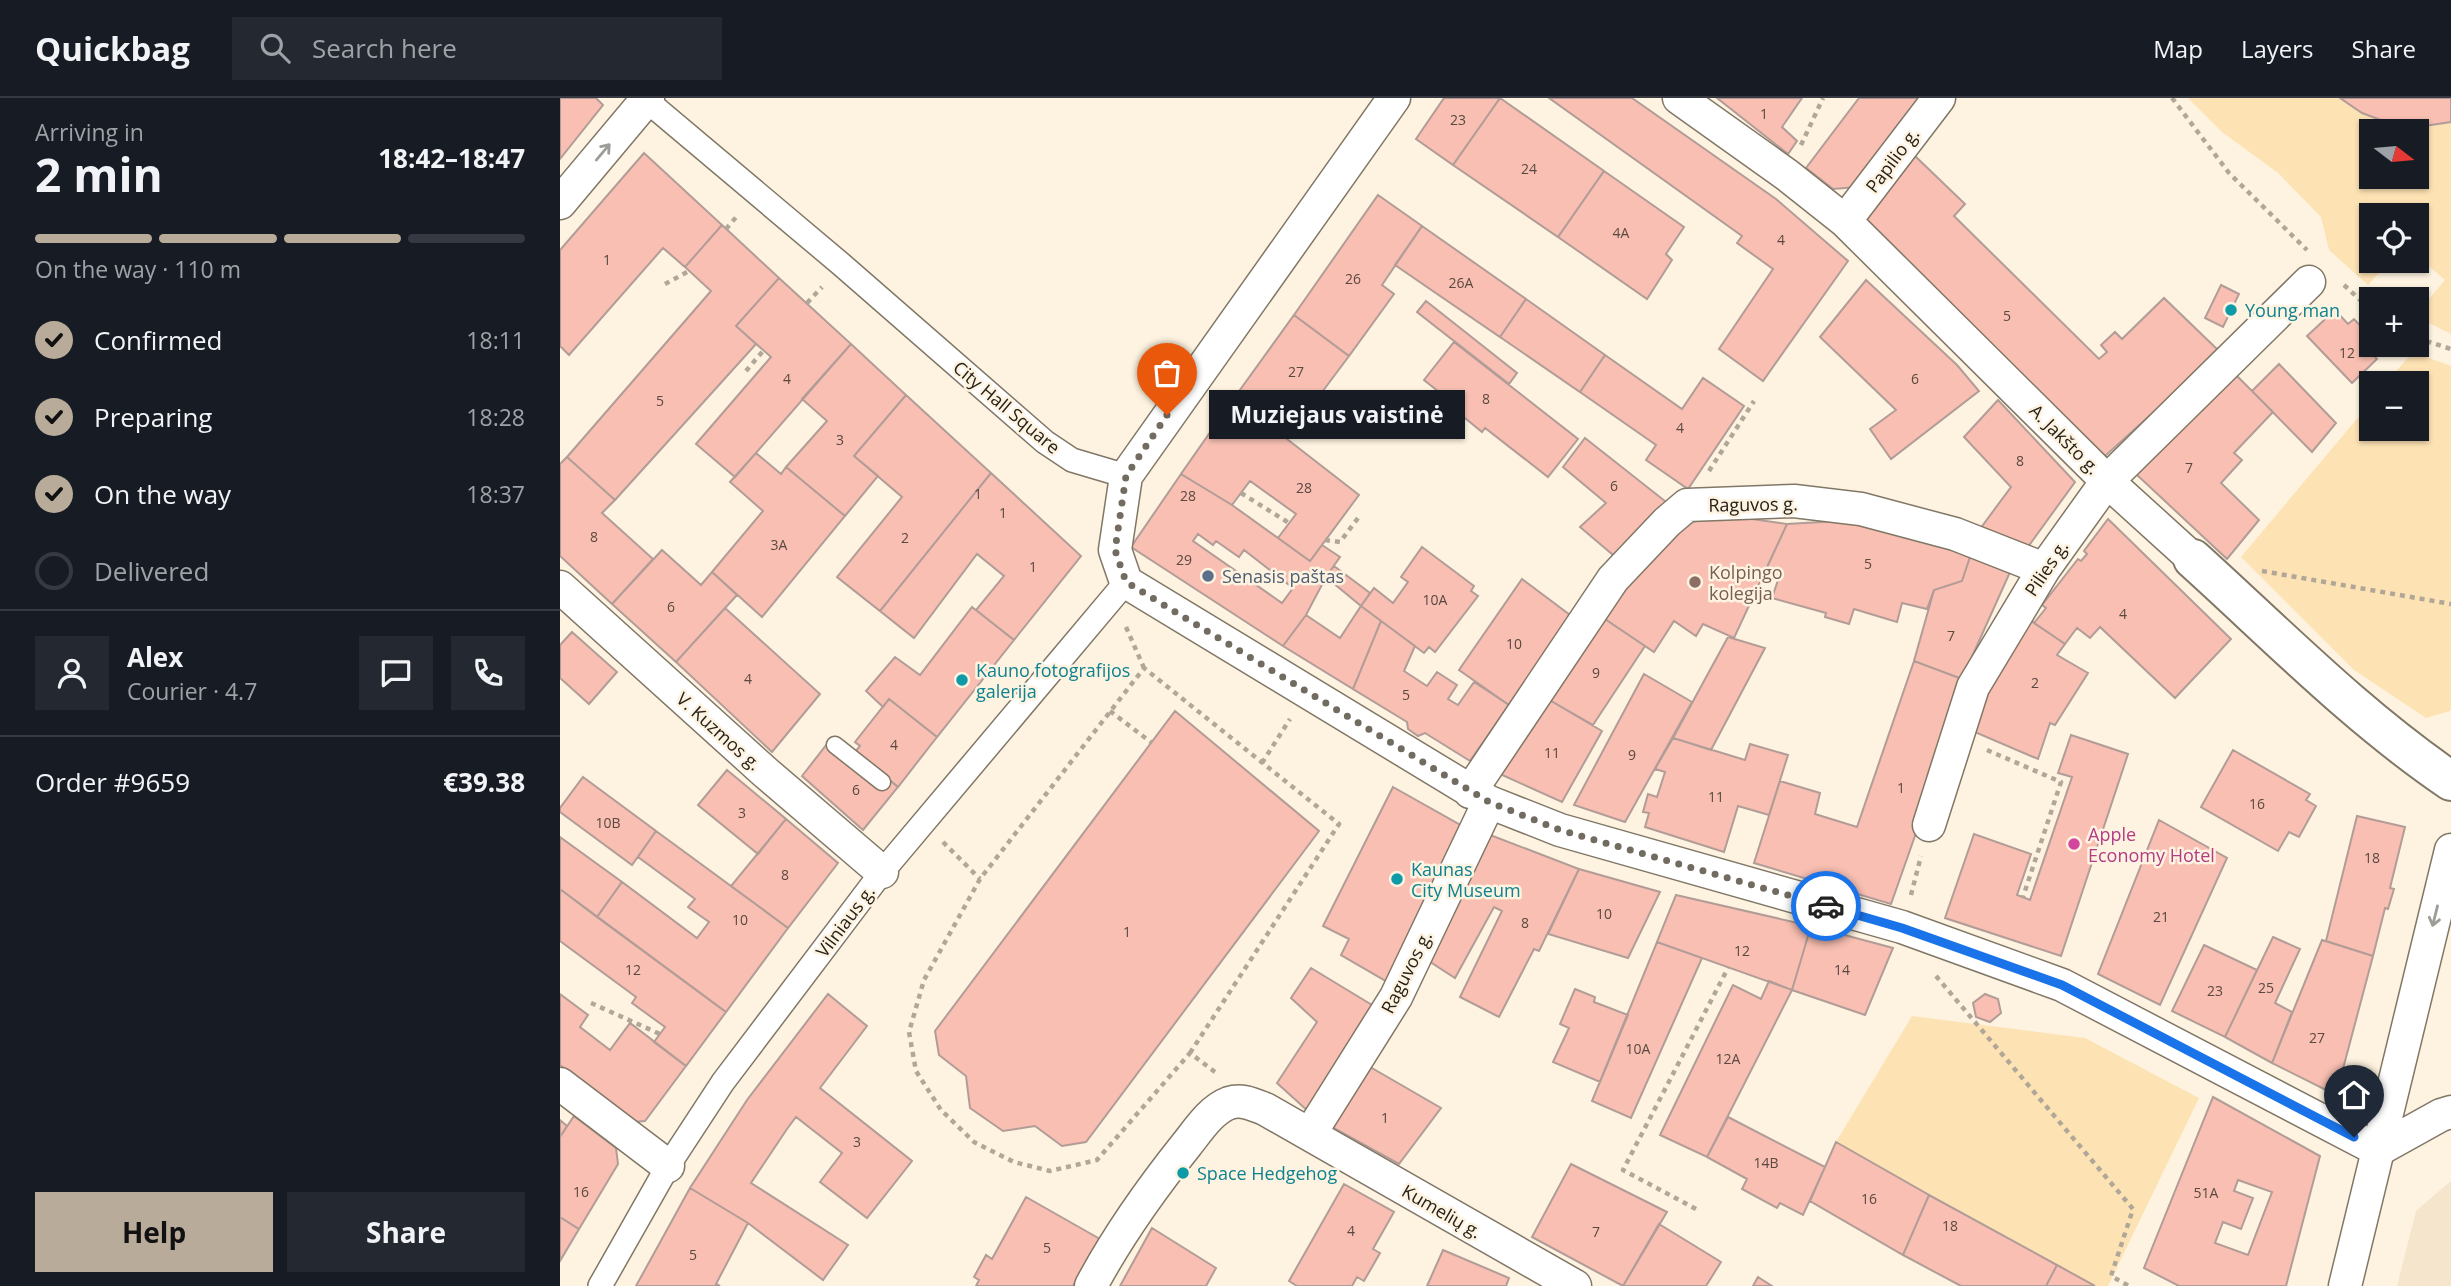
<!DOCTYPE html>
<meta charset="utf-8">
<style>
:root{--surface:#171b24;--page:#242831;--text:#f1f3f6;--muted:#9ea1a6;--line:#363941;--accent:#b9ab9a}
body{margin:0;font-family:"Open Sans",sans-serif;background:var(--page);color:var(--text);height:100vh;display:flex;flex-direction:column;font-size:26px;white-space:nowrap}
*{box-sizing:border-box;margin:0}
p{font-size:23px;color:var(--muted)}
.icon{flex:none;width:38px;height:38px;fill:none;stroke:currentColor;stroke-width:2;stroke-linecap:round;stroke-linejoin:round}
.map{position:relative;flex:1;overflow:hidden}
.panel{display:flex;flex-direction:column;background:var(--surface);width:560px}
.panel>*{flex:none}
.needle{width:46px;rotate:106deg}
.fabs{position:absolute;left:1799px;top:21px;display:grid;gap:14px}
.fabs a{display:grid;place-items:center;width:70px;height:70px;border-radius:0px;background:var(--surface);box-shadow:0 2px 5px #0004;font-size:35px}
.pin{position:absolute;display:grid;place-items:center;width:60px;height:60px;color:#fff;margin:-72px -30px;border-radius:50% 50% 50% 0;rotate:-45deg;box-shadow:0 0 7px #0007}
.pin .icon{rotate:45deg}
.courier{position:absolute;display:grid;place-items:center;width:70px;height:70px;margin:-35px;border:5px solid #1a73e8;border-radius:50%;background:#fff;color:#222;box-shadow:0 2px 9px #0007}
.bubble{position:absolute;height:49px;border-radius:0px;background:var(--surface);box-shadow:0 2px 5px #0004;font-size:23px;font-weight:700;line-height:49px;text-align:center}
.head em{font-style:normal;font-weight:700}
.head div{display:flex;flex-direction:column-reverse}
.head{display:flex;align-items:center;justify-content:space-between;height:119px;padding:0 35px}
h1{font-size:46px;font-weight:700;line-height:52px}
.bar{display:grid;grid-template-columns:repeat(4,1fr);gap:10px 7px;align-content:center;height:84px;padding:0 35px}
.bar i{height:9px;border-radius:5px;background:var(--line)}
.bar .current{background:var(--accent)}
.bar p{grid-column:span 4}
.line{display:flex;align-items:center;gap:18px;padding:0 35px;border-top:2px solid var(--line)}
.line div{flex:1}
.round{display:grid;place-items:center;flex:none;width:74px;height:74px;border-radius:0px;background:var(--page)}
ol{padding:0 35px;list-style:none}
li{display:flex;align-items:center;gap:21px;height:77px}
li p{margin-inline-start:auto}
li .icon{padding:7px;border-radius:50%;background:var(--accent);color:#111;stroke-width:4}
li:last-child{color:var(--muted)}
li i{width:38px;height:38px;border:4px solid var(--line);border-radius:50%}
.cta{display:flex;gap:14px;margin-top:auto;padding:14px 35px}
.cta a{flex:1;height:80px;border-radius:0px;background:var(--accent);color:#111;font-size:28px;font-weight:700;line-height:80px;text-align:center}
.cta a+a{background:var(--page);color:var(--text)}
header{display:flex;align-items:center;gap:42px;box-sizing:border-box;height:98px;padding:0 35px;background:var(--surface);border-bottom:2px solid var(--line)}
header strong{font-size:33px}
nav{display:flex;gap:38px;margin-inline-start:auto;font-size:24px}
.search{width:490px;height:63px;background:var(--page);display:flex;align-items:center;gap:18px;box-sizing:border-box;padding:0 24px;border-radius:0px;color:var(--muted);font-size:26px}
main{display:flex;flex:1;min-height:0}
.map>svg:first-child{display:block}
</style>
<header>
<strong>Quickbag</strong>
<div class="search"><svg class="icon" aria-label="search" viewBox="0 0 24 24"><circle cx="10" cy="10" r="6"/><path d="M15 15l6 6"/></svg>Search here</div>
<nav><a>Map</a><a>Layers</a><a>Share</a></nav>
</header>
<main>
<section class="panel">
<div class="head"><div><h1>2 min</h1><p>Arriving in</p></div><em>18:42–18:47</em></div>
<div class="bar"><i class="current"></i><i class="current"></i><i class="current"></i><i></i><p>On the way · 110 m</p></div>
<ol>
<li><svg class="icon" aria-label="check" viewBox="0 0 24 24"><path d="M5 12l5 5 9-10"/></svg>Confirmed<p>18:11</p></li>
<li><svg class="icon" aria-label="check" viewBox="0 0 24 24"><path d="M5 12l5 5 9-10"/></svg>Preparing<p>18:28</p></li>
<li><svg class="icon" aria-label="check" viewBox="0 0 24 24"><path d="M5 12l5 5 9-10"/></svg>On the way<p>18:37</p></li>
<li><i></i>Delivered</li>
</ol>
<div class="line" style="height:126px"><a class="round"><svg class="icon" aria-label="person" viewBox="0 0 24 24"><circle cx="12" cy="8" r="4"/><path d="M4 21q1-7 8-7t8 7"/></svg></a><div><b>Alex</b><p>Courier · 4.7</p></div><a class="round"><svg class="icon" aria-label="chat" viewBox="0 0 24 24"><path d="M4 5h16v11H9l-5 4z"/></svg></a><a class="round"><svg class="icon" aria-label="phone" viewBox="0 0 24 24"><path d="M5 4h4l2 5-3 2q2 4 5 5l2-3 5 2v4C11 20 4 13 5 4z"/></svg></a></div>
<div class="line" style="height:91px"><div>Order #9659</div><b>€39.38</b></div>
<div class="cta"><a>Help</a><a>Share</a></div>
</section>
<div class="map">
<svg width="1891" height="1188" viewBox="0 0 1891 1188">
<rect width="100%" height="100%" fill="#fef3e0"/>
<path fill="#f4e5cc" d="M1891,1083V1188H1837L1856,1113Z"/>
<path fill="#fde2b4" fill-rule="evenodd" d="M1628,0H1891V236L1857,219V215L1885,182L1857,158V117H1811V163H1830L1808,187L1769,152L1761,119L1718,75L1662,34ZM1811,33H1857V79H1811Z
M1853,254L1891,268V610L1890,613L1866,620L1794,572L1681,459L1811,304V331H1857V285H1826Z
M1352,918L1525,940L1639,1000L1548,1188H1535L1276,1044Z"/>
<path fill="#f8bfb2" stroke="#b29c97" stroke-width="2" fill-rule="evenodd" d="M0,0H36L43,7L0,61Z
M884,0H940L893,67L856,41Z
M940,0L1044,73L998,139L893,67Z
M989,0H1072L1216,101L1288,163L1203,283L1159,251L1213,171L1177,145L1182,138Z
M1157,0H1242L1222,29L1237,43L1228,56Z
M1299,0H1365L1297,89L1273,91L1246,70Z
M1780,0H1891V24L1858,29L1826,24L1802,15Z
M84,55L162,127L125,169L103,150L9,257L0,248V152Z
M1354,57L1405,106L1394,118L1539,261L1547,254L1541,247L1555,234L1562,241L1604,200L1660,254L1544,359L1299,118Z
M1044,73L1124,129L1106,156L1112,162L1087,201L998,139Z
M818,97L862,128L822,187L834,196L789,258L734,217Z
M162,127L219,180L176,228L196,246L55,402L7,359L151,193L125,169Z
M862,128L966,201L940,239L835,167Z
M219,180L291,246L175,379L136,346L211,259L176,228Z
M1306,182L1397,267L1419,293L1331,361L1310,331L1336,312L1260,239Z
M1661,187L1679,196L1663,229L1645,220Z
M966,201L1045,257L1020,294L940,239Z
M866,203L957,275L949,286L857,214Z
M1775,212L1788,226L1794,221L1811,239L1804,247L1817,261L1792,285L1747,238Z
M734,217L789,258L727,341L672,303Z
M894,244L1018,341L988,379L925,330L922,334L900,316L903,313L864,282Z
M291,246L346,297L294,358L318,378L285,418L226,369L267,323L242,301Z
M1045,257L1122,311L1143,280L1184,308L1128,391L1086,362L1096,347L1020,294Z
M1719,266L1776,325L1752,354L1692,293Z
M1676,277L1713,314L1674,355L1682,362L1661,385L1699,422L1667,461L1576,376Z
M346,297L431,375L320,513L277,479L342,399L294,358Z
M1438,302L1515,384L1465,453L1417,435L1451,389L1404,339Z
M672,303L727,341L799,397L750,463L718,440L736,416L690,383L672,407L621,376Z
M1025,340L1110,407L1059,462L1020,429L1046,405L1003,369Z
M196,355L221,376L226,369L285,418L202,519L152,474L203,413L170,384Z
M7,359L55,402L42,415L93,461L52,506L0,458V366Z
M431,375L521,458L454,542L416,512L444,478L417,456L354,540L320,513Z
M621,376L672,407L750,463L762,447L780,459L766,479L746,517L723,548L571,449ZM638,436L653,447L656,443L679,459L684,452L733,490L722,505L633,443Z
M1178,419L1227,426L1174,540L1143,526L1136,538L1114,523L1094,554L1042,519L1064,491L1125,427L1144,420Z
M1548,421L1671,541L1615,600L1540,529L1530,540L1517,530L1505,546L1474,525L1486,510L1482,507L1518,461L1521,463L1527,456L1524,453Z
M1296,422L1412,453L1402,483L1374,492L1367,511L1342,505L1337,524L1294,511L1289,526L1265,519L1266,515L1212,500L1218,482L1203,478L1227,426Z
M862,449L914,488L911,493L918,498L875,554L869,549L864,555L801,508L814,490L833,505L848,484L841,479Z
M102,452L141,487L152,474L177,497L116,564L52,506Z
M1412,453L1451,472L1402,581L1354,563L1374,492L1402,483Z
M774,468L810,495L801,508L766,479Z
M962,481L1010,517L949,607L899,572Z
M801,508L821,523L793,591L723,548L746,517L780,540Z
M412,509L454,542L377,639L329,601L323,609L306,593L335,559L360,577Z
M165,510L260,596L212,654L116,564Z
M1042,519L1085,548L1033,627L986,600Z
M1470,522L1505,546L1497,557L1528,575L1495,627L1490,625L1478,661L1410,632L1423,593Z
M821,523L855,548L844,573L867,588L877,574L897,587L888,601L898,607L914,584L949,607L910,663L865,635L858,638L848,631L847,624L793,591Z
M12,534L57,574L29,606L0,580V547Z
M1168,539L1205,550L1151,652L1113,640Z
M1354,563L1402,581L1368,676L1376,678L1374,684L1331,806L1194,765L1220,683L1260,695L1255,716L1297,729Z
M1084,576L1132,604L1065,724L1014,707Z
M986,600L1042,633L1002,704L940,676Z
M329,601L377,639L338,689L295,654L300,648L295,644Z
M615,613L759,733L526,1044L502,1048L475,1028L443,1033L410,1010L406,978L379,957L375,933Z
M1511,637L1568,656L1501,858L1385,820L1414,736L1471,756L1457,797L1470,802L1512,679L1498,675Z
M1113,640L1185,662L1190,646L1228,657L1209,717L1178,708L1164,754L1085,729L1089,715L1083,714L1088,696L1097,699L1105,674L1095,671Z
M267,646L318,689L326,679L338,689L303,732L242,678Z
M1673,652L1750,696L1746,702L1756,708L1739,739L1729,734L1718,753L1641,709Z
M167,672L226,721L198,756L138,707Z
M23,679L96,733L72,767L0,714V710Z
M833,689L911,733L831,886L781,857L789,841L763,828Z
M1797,718L1845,729L1830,790L1834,791L1828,811L1825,810L1813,858L1766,843Z
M226,721L278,765L228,830L171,788Z
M1599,722L1667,760L1600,907L1538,876Z
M96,733L228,830L166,914L37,819L62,784L137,840L149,824L128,809L135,801L78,759Z
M925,735L1019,771L979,853L974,851L939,919L900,899L942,813L934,809L895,880L864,860Z
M0,739L62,784L37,819L0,791Z
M1019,771L1100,794L1068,860L988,836Z
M0,791L166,914L126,968L94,944L105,929L72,905L76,899L0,843Z
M1116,797L1251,828L1232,892L1097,844Z
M1251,828L1333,850L1305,917L1232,892Z
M1713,839L1740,851L1715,905L1732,914L1712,965L1665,939Z
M1762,842L1813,858L1776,997L1712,965Z
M1097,844L1142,860L1071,1020L1032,1003Z
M1644,847L1697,872L1665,939L1612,913Z
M751,870L817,910L750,1015L717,985L757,924L731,900Z
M1209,883L1232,892L1147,1059L1100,1037L1173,887L1201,901Z
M1015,891L1035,899L1034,904L1068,917L1040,984L993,964L1009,930L1000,926Z
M0,896L28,917L20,929L50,952L70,925L126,968L85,1023L74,1024L0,967Z
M268,896L307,928L260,990L352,1063L307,1120L260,1084L282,1055L236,1019L227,1031L191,1085L288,1147L263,1182L188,1125L130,1090L187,1002Z
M1425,896L1438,901L1441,915L1430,924L1416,919L1413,905Z
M805,966L881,1010L839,1066L770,1028Z
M1653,999L1760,1058L1726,1188H1619L1584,1170ZM1678,1082L1712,1094L1688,1157L1655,1145L1663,1124L1681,1131L1693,1100L1674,1093Z
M14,1018L56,1050L58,1066L19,1131L0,1119V1039Z
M1168,1019L1265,1069L1243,1117L1220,1105L1217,1110L1182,1091L1187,1081L1147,1059Z
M0,1022L7,1028L0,1039Z
M1276,1044L1369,1097L1343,1157L1250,1103Z
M1011,1066L1107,1114L1063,1188L972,1139Z
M784,1086L834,1114L813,1151L820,1155L804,1183L797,1179L792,1188H737L729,1183Z
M130,1090L188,1125L156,1186L160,1188H76Z
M1369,1097L1497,1167L1486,1188H1401L1343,1157Z
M466,1099L540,1141L513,1188H416L419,1182L414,1179L426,1157L432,1161Z
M0,1119L19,1131L0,1163Z
M1099,1126L1161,1164L1146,1188H1063Z
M592,1130L656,1170L646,1188H560Z
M883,1152L949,1180L946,1188H867Z
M1497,1167L1535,1188H1486Z
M1198,1179L1212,1188H1193Z"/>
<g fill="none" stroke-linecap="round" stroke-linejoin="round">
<defs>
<path id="service" d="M275,647L322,684"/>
<path id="pedestrian" d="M86,2L282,167L485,344L512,362L566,378
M40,1188L108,1068L163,984L322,774L566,484"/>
<path id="minor" d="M834,0L566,378L555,452L566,484L929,704L1000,732L1342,829L1502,887L1818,1052
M1119,0L1227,77L1285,123L1547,383L1633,461
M0,105L88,0
M1285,123L1379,0
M0,489L205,674L322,774
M910,694L1053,481L1107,424L1127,407L1234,403L1301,411L1395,436L1484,471
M1369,727L1413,589L1484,471L1547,383L1749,184
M0,986L108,1068
M750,1036L836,899L929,704
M1818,1052L1881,1017L1891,1014
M531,1188C558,1137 591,1091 627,1046C639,1031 651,1012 669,1005C682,1001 692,1006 705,1011L1015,1188
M1785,1188L1891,752"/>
<path id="tertiary" d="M1633,461C1717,537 1797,619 1891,683"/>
</defs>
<use href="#service" stroke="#817766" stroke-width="19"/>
<use href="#pedestrian" stroke="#817766" stroke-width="26"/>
<use href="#minor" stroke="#817766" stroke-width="35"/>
<use href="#tertiary" stroke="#817766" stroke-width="42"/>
<path stroke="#b0a798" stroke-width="4.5" stroke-dasharray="5 5" stroke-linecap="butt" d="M1612,0L1669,75L1747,152
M1241,47L1263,0
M166,131L178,117
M105,186L129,173
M1784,187L1811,212
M247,205L262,189
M1857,240L1891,251
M186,273L203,253
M1149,373L1194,303
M681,395L729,425
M765,442L780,444L798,420
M1702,473L1891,506
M566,529L584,570
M550,613L592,645
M1427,652L1501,684L1463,799
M702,665L730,621
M383,744L420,781
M1351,797L1361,758
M1376,878L1573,1111L1551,1178L1569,1188
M31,905L100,936
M630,955L779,726L584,570L420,781L364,882L349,934L356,973L381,1012L414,1044L454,1064L490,1073L537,1062L630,955L655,974
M1136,1111L1063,1072L1168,870"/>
<use href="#service" stroke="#fff" stroke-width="16"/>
<use href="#pedestrian" stroke="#fff" stroke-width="23"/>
<use href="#minor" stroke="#fff" stroke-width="32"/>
<use href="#tertiary" stroke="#fff" stroke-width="38"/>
</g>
<defs><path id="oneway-shaft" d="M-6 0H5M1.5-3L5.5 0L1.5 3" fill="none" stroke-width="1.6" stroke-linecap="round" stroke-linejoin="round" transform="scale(1.75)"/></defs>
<g stroke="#9d9c98">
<use href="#oneway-shaft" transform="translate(43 54) rotate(-50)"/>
<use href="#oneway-shaft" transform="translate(1875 818) rotate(104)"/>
</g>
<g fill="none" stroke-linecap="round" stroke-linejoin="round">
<path stroke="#726b60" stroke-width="7" stroke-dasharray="0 12.6" d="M607,317L566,378L555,452L566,484L929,704L1000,732L1266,808"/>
<path stroke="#1a73e8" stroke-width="9" d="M1266,808L1342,830L1502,887L1794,1039"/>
</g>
<g fill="#0f9aa8" stroke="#fef3e0" stroke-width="2.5">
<circle cx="1671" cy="212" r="7"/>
<circle cx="402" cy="582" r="7"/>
<circle cx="837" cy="781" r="7"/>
<circle cx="623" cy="1075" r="7"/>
</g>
<circle fill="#5c6f8a" stroke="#fef3e0" stroke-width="2.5" cx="648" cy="478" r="7"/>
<circle fill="#8d6e63" stroke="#fef3e0" stroke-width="2.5" cx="1135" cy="484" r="7"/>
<circle fill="#d1479c" stroke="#fef3e0" stroke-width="2.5" cx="1514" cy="746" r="7"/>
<g text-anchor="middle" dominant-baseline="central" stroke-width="5" stroke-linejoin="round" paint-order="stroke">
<g font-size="14" fill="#5a4941">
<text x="1204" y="15">1</text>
<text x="898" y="21">23</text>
<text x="969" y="70">24</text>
<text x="1061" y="134">4A</text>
<text x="1221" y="141">4</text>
<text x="47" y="161">1</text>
<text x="793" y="180">26</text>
<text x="901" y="184">26A</text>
<text x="1447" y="217">5</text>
<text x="1787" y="254">12</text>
<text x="736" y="273">27</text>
<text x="227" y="280">4</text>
<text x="1355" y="280">6</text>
<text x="926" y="300">8</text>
<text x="100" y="302">5</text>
<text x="1120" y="329">4</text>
<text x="280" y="341">3</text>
<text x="1460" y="362">8</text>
<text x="1629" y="369">7</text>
<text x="1054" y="387">6</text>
<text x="744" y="389">28</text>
<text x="418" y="395">1</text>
<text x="628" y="397">28</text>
<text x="443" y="414">1</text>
<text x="34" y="438">8</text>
<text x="345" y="439">2</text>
<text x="219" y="446">3A</text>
<text x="624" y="461">29</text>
<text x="1308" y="465">5</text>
<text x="473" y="468">1</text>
<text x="875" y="501">10A</text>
<text x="111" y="508">6</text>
<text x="1563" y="515">4</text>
<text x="1391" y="537">7</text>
<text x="954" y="545">10</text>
<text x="1036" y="574">9</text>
<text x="188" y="580">4</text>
<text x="1475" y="584">2</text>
<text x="846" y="596">5</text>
<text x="334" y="646">4</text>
<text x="992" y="654">11</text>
<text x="1072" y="656">9</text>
<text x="1341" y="689">1</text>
<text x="296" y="691">6</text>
<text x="1156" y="698">11</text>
<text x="1697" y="705">16</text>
<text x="182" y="714">3</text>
<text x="48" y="724">10B</text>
<text x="1812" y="759">18</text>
<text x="225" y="776">8</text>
<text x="1044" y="815">10</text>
<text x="1601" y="818">21</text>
<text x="180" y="821">10</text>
<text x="965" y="824">8</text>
<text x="567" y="833">1</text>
<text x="1182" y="852">12</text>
<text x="73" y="871">12</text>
<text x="1282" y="871">14</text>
<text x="1706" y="889">25</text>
<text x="1655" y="892">23</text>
<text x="1757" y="939">27</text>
<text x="1078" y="950">10A</text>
<text x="1168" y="960">12A</text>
<text x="825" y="1019">1</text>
<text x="297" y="1043">3</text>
<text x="1206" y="1064">14B</text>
<text x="21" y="1093">16</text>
<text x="1646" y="1094">51A</text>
<text x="1309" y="1100">16</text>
<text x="1390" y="1127">18</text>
<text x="791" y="1132">4</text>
<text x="1036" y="1133">7</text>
<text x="487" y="1149">5</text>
<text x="133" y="1156">5</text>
</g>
<g font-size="18" fill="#26221b" stroke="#fef3e0">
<text transform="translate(1332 62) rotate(-53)">Papilio g.</text>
<text transform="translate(447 309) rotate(40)">City Hall Square</text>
<text transform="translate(1505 341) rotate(45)">A. Jakšto g.</text>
<text transform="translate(1193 406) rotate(-1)">Raguvos g.</text>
<text transform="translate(1486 470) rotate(-56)">Pilies g.</text>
<text transform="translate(159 633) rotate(42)">V. Kuzmos g.</text>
<text transform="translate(285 823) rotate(-53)">Vilniaus g.</text>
<text transform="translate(846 874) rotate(-63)">Raguvos g.</text>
<text transform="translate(882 1113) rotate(30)">Kumelių g.</text>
</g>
<g font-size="18" fill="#0d838f" stroke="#fef3e0" text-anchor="start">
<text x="1685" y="212">Young man</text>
<text x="416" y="572">Kauno fotografijos<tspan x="416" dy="21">galerija</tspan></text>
<text x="851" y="771">Kaunas<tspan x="851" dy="21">City Museum</tspan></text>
<text x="637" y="1075">Space Hedgehog</text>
</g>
<g font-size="18" fill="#785e54" stroke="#fef3e0" text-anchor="start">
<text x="1149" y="474">Kolpingo<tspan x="1149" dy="21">kolegija</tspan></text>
</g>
<g font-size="18" fill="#4e5e75" stroke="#fef3e0" text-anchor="start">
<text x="662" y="478">Senasis paštas</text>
</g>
<g font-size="18" fill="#b23c85" stroke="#fef3e0" text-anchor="start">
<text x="1528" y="736">Apple<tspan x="1528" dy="21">Economy Hotel</tspan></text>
</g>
</g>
</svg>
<div class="fabs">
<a><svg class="needle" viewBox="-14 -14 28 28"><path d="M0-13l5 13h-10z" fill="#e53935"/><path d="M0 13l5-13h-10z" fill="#9ea1a6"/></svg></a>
<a><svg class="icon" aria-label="locate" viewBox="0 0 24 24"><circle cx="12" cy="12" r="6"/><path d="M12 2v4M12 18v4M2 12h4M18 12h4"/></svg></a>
<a>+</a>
<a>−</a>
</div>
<div class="pin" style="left:607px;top:317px;background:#ea580c"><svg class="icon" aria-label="bag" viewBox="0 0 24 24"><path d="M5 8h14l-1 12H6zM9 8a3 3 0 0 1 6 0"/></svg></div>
<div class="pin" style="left:1794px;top:1039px;background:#1f2937"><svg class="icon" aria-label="home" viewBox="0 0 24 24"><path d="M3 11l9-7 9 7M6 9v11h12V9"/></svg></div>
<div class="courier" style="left:1266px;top:808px"><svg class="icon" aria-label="car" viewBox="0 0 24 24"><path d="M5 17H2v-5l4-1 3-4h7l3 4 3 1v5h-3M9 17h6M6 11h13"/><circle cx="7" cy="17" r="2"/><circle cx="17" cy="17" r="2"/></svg></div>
<div class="bubble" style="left:649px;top:292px;width:256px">Muziejaus vaistinė</div>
</div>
</main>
